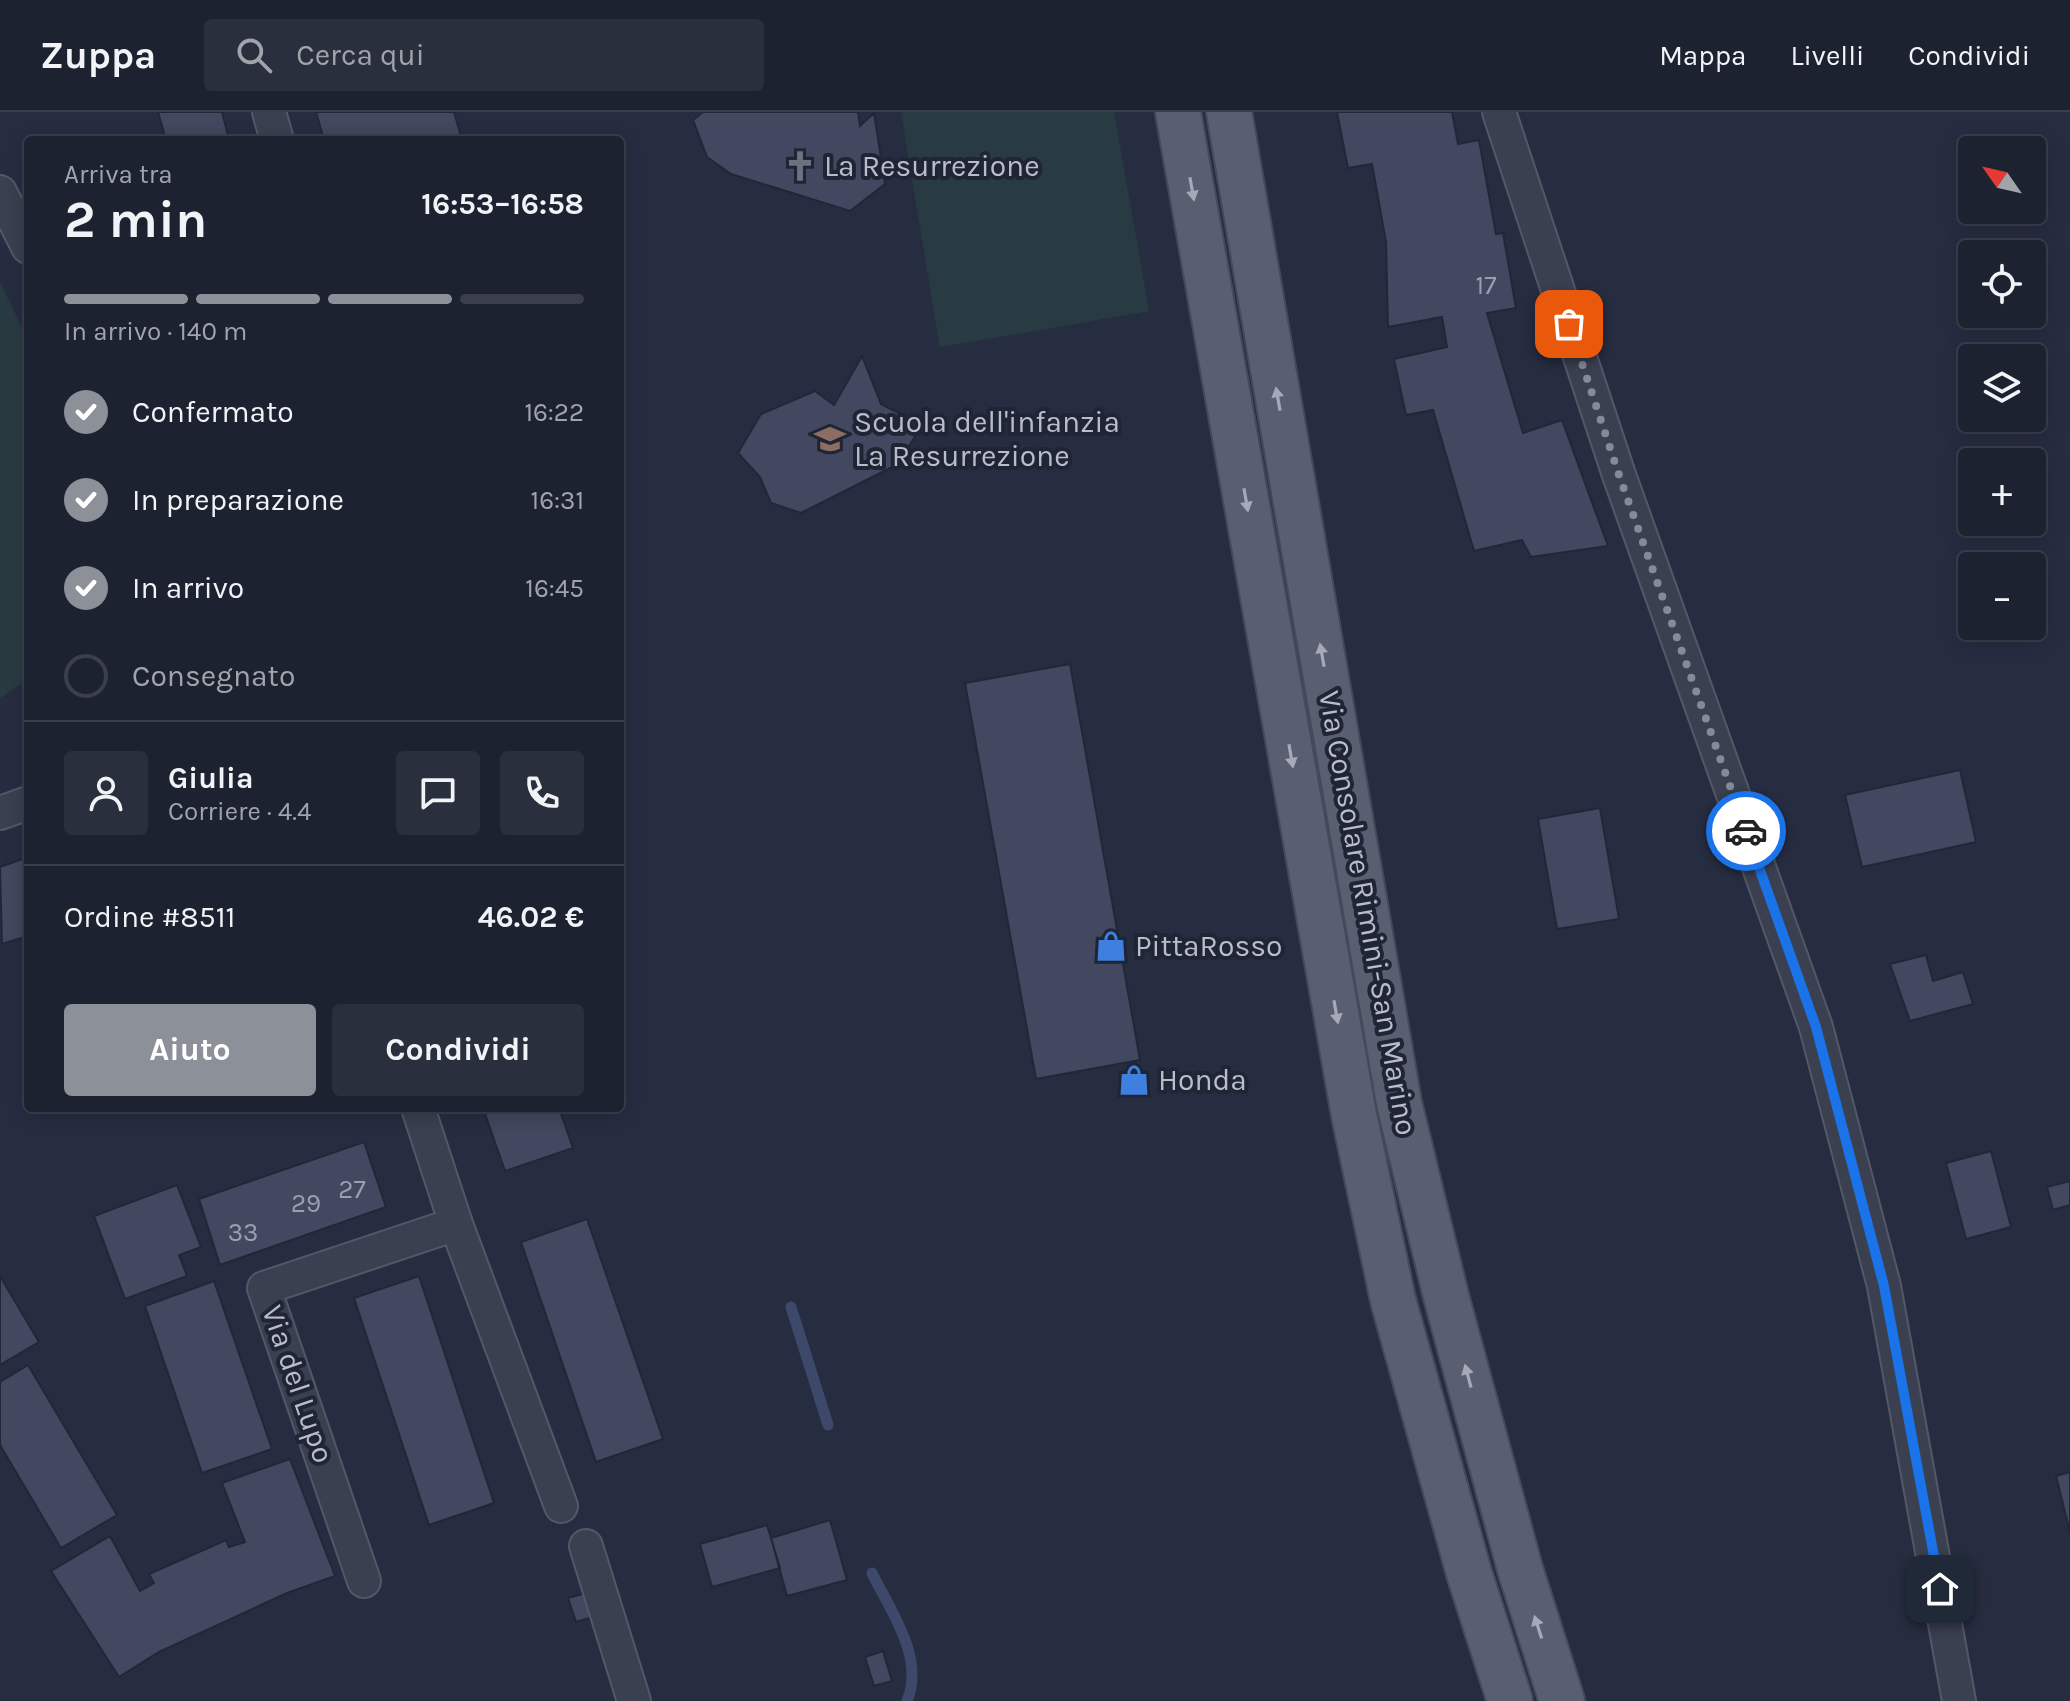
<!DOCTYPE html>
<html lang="it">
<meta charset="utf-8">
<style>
:root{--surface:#1d2231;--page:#2a2f3d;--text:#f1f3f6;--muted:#a0a4ab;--line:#3b3f4d;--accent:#8c9099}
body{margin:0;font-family:Karla,sans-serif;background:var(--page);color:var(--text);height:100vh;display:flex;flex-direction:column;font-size:30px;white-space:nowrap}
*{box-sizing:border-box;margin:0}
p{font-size:26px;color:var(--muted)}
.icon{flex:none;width:44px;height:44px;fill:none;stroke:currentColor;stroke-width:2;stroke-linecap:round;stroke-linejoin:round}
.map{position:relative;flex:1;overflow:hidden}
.side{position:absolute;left:24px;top:24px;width:600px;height:976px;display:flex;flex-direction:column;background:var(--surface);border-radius:8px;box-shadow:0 4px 20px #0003,0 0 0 2px var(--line)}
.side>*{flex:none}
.needle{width:52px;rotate:304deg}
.buttons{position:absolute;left:1958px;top:24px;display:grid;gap:16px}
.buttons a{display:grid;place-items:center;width:88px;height:88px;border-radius:8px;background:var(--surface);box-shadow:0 4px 20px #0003,0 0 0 2px var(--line);font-size:40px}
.pin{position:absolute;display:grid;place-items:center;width:68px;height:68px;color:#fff;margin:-34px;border-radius:16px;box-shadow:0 4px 12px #0006}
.courier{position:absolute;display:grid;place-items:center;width:80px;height:80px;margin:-40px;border:6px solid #1a73e8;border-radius:50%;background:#fff;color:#222;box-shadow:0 2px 10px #0007}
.summary em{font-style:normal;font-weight:700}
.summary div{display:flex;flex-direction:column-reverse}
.summary{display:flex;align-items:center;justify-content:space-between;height:136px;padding:0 40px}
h1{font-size:52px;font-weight:700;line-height:60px}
.bar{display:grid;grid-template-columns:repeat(4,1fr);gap:12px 8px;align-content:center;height:96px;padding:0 40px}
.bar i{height:10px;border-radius:6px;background:var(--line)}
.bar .current{background:var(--accent)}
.bar p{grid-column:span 4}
.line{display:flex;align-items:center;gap:20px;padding:0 40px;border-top:2px solid var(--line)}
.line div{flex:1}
.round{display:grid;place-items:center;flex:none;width:84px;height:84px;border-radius:8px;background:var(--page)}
ol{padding:0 40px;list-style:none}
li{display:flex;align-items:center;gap:24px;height:88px}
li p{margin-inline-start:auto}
li .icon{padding:8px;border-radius:50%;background:var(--accent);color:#fff;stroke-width:4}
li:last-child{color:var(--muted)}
li i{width:44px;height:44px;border:4px solid var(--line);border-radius:50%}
.action{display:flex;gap:16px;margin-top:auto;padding:16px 40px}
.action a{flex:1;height:92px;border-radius:8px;background:var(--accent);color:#fff;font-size:32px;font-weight:700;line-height:92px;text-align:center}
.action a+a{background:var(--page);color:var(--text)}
header{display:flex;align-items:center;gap:48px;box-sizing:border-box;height:112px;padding:0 40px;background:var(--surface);border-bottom:2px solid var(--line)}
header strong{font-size:38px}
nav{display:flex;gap:44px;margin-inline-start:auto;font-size:28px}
.search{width:560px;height:72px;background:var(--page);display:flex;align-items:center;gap:20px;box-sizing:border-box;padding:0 28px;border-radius:8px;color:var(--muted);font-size:30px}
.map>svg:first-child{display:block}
</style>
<header>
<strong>Zuppa</strong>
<div class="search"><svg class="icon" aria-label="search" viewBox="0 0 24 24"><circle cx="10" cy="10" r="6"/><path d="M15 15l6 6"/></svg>Cerca qui</div>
<nav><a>Mappa</a><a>Livelli</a><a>Condividi</a></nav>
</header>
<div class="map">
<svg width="2070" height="1589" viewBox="0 0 2070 1589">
<rect width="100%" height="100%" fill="#272d41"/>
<path fill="#293b42" d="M901,0H1114L1149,199L940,235Z
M0,170L28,228V567L0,586Z"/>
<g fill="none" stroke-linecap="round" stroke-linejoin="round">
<path stroke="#3d486a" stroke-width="11" d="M791,1195L828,1313
M872,1461C891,1500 925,1546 907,1589"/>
</g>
<path fill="#41485f" stroke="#222738" stroke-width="2" d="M158,0H222L229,27L166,28Z
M316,0H454L462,28H324Z
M703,0H858L860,14L874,1L885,72L850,99L731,62L707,45L693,8Z
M1337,0H1452L1458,32L1479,28L1496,122L1503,121L1516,196L1487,201L1523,321L1562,308L1608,434L1531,445L1522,428L1474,439L1433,298L1406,303L1394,247L1447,235L1442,205L1388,215L1386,130L1372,52L1348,56Z
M862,244L881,292L922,313L898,352L801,401L771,391L760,365L738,341L761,302L815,279L834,293Z
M1070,552L1140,948L1036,967L965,571Z
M1960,658L1976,730L1862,755L1845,683Z
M1600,696L1619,807L1557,817L1538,707Z
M28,745V824L2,832L0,755Z
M1926,843L1933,869L1963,860L1973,892L1910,909L1890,852Z
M483,996H559L573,1036L505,1059Z
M364,1030L386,1095L220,1153L199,1087Z
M1991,1039L2011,1115L1966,1127L1946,1051Z
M2070,1069V1093L2053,1098L2047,1075Z
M177,1073L201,1135L179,1143L187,1164L125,1187L94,1104Z
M587,1107L663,1327L596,1350L521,1130Z
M0,1164L39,1230L0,1253Z
M419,1164L494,1391L429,1413L354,1186Z
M214,1169L272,1337L202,1361L145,1194Z
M28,1253L117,1403L61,1436L0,1333V1270Z
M290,1347L335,1464L287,1481L159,1540L119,1565L51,1459L110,1424L140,1479L154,1471L149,1462L226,1428L229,1435L245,1430L222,1371Z
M2070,1360V1420L2056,1364Z
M830,1408L847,1468L787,1484L771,1426Z
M767,1413L780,1456L712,1475L700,1432Z
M586,1481L593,1505L576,1510L568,1486Z
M883,1539L892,1569L874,1574L865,1545Z"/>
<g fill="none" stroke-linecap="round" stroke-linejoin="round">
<defs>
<path id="minor" d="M269,0L277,28
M1499,0L1619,363L1816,915L1884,1174L1959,1589
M0,80L28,135
M0,701L28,691
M418,996L456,1112L561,1394
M586,1434L634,1589
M364,1469L264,1176L456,1112"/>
<path id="primary" d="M1178,0L1354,1003L1393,1188L1469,1461L1510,1589
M1229,0L1399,991L1446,1184L1520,1457L1562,1589"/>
</defs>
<use href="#minor" stroke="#535868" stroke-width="36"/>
<use href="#primary" stroke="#45495a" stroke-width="48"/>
<use href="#minor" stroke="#3b4051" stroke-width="32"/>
<use href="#primary" stroke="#595f71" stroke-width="44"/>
</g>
<defs><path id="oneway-solid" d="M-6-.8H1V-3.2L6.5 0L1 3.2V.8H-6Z" transform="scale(2)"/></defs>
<g fill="#a5a9b9">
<use href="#oneway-solid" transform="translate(1192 77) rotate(80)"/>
<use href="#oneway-solid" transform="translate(1278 287) rotate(-100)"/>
<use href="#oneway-solid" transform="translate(1246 388) rotate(80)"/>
<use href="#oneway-solid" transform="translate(1322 543) rotate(-100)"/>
<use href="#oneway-solid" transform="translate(1291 644) rotate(80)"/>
<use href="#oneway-solid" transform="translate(1336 900) rotate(80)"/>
<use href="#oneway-solid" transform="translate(1468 1264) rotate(-105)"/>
<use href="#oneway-solid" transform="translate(1538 1515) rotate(-108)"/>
</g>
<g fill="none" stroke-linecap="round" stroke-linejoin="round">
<path stroke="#858a9b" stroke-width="8" stroke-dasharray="0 14.4" d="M1569,212L1619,363L1746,719"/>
<path stroke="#1a73e8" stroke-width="10" d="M1746,719L1816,915L1884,1174L1940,1477"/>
</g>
<defs>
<symbol id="church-bare" viewBox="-9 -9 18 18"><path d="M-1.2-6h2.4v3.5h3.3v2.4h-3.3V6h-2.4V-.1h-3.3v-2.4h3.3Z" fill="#6b7280" stroke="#202536" stroke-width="2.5" paint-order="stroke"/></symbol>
<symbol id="school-bare" viewBox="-9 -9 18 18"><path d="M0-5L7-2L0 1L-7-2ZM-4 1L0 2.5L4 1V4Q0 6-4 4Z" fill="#8d6e63" stroke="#202536" stroke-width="2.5" paint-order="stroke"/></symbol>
<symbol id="shop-bare" viewBox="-9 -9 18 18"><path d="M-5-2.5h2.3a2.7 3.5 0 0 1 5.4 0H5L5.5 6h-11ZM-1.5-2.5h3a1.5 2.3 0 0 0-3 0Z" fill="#3f7fe0" stroke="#202536" stroke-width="2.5" paint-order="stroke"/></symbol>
</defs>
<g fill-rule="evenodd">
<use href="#church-bare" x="778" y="32" width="44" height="44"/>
<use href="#school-bare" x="808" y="305" width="44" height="44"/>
<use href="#shop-bare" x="1089" y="812" width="44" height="44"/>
<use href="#shop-bare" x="1112" y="946" width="44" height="44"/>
</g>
<g text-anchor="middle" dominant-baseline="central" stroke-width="8" stroke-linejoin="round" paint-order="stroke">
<g font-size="26" fill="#9a9fb0">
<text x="1486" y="173">17</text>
<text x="352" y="1077">27</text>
<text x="306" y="1091">29</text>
<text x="243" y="1120">33</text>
</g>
<g font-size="30" fill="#b8bccb" stroke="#202536" text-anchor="start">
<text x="824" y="54">La Resurrezione</text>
<text x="854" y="310">Scuola dell'infanzia<tspan x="854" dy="34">La Resurrezione</tspan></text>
<text x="1135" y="834">PittaRosso</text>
<text x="1158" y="968">Honda</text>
</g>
<g font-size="30" fill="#b8bccb" stroke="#202536">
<text transform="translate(1368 801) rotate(80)">Via Consolare Rimini-San Marino</text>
<text transform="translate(298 1272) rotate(71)">Via del Lupo</text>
</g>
</g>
</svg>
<div class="buttons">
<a><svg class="needle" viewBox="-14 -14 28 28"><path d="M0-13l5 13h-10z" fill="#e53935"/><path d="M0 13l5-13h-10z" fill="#a0a4ab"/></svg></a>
<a><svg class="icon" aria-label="locate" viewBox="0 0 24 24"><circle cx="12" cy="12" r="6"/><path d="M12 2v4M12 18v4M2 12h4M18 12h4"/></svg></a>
<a><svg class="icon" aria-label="layers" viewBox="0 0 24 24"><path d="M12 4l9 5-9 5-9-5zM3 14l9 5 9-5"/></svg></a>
<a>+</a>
<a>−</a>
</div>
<div class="pin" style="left:1569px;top:212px;background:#ea580c"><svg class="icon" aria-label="bag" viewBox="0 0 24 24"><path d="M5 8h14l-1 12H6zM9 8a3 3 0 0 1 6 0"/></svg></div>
<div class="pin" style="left:1940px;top:1477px;background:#1f2937"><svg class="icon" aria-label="home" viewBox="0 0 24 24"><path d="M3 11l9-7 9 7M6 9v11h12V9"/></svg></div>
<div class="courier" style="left:1746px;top:719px"><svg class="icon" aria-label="car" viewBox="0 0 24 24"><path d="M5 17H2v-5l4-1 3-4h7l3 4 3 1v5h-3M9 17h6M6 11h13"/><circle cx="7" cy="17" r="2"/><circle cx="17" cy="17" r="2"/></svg></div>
<section class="side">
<div class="summary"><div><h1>2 min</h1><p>Arriva tra</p></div><em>16:53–16:58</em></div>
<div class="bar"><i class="current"></i><i class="current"></i><i class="current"></i><i></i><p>In arrivo · 140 m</p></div>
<ol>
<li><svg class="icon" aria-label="check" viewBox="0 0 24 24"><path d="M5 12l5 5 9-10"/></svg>Confermato<p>16:22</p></li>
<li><svg class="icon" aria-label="check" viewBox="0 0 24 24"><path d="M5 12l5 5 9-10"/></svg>In preparazione<p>16:31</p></li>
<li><svg class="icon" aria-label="check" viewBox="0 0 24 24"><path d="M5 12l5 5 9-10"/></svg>In arrivo<p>16:45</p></li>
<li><i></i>Consegnato</li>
</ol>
<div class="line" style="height:144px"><a class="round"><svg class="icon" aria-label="person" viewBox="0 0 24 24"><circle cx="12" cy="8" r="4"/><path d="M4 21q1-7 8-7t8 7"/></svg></a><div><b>Giulia</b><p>Corriere · 4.4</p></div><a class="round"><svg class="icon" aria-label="chat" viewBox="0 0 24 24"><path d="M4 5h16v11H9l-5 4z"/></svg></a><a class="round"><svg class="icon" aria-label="phone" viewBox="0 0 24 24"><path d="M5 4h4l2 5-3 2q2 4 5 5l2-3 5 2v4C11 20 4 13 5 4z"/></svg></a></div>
<div class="line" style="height:104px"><div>Ordine #8511</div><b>46.02 €</b></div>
<div class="action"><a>Aiuto</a><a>Condividi</a></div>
</section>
</div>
